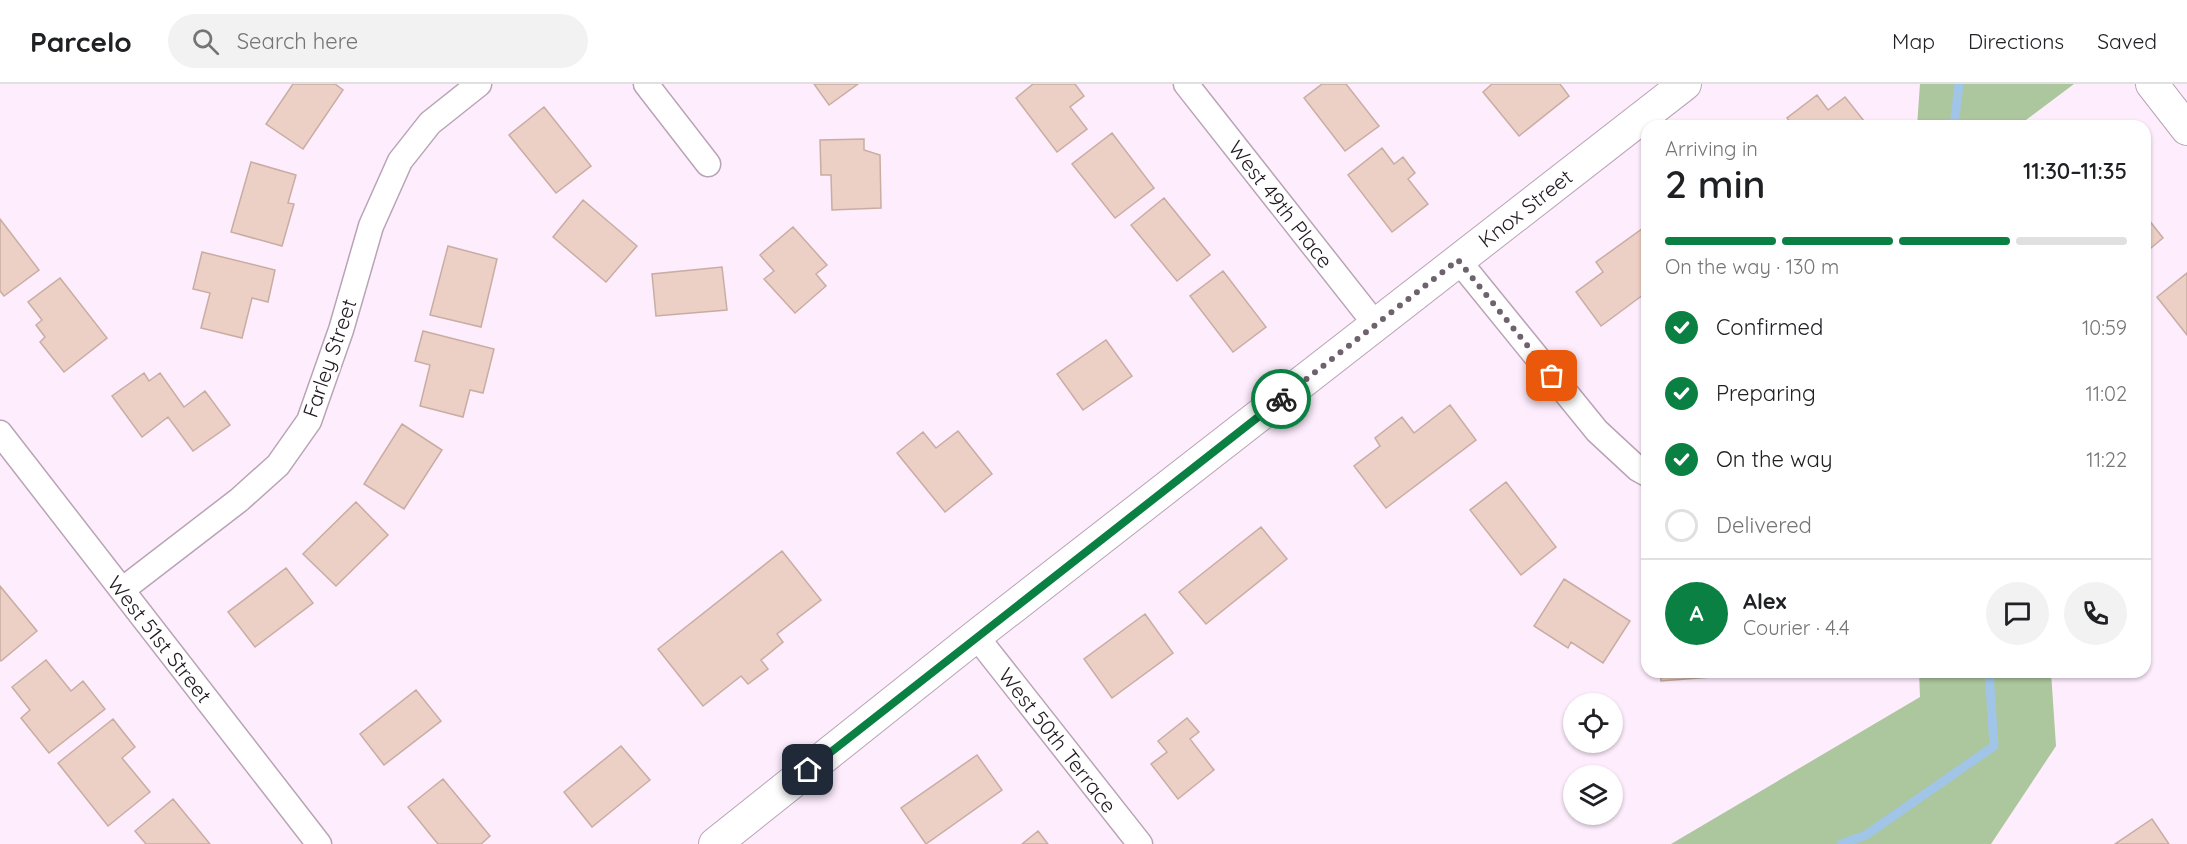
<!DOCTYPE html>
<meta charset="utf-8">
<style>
:root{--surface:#fff;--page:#f2f2f2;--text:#202124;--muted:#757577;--line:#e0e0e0;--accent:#0b8043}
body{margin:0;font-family:Quicksand,sans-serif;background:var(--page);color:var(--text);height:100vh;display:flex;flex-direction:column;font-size:22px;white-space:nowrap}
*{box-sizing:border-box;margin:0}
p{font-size:20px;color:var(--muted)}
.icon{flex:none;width:33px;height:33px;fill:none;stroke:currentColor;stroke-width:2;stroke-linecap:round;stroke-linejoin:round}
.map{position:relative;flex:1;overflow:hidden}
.side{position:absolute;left:1641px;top:36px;width:510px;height:558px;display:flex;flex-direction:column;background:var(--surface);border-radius:18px;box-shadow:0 2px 4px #0004}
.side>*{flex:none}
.buttons{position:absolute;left:1563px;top:609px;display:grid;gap:12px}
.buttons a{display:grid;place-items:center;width:60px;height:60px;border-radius:50%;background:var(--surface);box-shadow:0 2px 4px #0004;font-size:30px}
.pin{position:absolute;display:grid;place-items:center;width:51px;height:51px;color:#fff;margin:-26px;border-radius:12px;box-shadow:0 3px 9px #0006}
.courier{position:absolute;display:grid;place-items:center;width:60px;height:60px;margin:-30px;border:4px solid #0b8043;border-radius:50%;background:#fff;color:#222;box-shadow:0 2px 8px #0007}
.head em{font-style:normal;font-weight:600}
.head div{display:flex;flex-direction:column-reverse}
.head{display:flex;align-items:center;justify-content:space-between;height:102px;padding:0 24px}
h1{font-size:39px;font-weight:600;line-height:45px}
.bar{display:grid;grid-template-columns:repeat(4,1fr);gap:9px 6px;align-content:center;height:72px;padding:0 24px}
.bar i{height:8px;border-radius:4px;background:var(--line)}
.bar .current{background:var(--accent)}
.bar p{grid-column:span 4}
.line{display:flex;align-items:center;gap:15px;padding:0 24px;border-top:2px solid var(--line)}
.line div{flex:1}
.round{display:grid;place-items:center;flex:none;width:63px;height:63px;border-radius:32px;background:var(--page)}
ol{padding:0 24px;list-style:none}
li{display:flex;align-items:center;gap:18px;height:66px}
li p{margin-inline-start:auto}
li .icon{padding:6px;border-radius:50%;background:var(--accent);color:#fff;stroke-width:4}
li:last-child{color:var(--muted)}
li i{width:33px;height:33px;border:3px solid var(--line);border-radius:50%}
header{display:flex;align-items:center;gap:36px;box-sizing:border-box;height:84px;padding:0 30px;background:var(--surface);border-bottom:2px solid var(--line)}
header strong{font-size:28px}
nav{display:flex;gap:33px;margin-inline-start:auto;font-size:21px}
.search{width:420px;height:54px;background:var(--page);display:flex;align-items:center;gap:15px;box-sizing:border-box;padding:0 21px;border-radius:33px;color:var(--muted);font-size:22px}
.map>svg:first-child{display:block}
</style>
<header>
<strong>Parcelo</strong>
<div class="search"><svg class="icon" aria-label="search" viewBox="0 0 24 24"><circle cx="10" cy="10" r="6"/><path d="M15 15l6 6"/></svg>Search here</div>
<nav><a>Map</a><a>Directions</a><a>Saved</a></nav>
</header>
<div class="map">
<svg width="2187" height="760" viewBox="0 0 2187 760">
<rect width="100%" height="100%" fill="#feedfd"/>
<path fill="#acc69d" d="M1920,0H2074L2018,42H1917Z
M1919,588H2051L2056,662L1991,760H1671L1920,613Z"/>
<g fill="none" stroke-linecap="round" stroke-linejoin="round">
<path stroke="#a1c5e7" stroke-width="9" d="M1954,42L1959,0
M1841,760L1866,751L1994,662L1989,588"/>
</g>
<path fill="#eccfc5" stroke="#c8ada3" stroke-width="1.5" d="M293,0H335L343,6L303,65L266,40Z
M814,0H858L829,21Z
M1033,0H1075L1084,12L1070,23L1087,45L1057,68L1016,14Z
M1322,0H1346L1379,42L1345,67L1304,14Z
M1492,0H1560L1569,12L1519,52L1483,8Z
M1817,11L1828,26L1845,13L1868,42H1793L1787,34Z
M544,23L591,82L556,109L509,51Z
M1112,49L1154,104L1115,134L1072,80Z
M864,55V66L880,71L881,124L832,126L831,91H821L820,56Z
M1382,64L1394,80L1403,73L1415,89L1408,95L1428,120L1392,148L1348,91Z
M251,78L296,91L288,119L294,120L282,162L231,148Z
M1164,114L1210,171L1177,197L1131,141Z
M583,116L637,162L606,198L553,153Z
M2145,131L2163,154L2145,169Z
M0,135L39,186L4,212L0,207Z
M1646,142L1647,208L1601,242L1576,208L1603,188L1596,178Z
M793,143L827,181L816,190L826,202L795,229L764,195L774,187L760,171Z
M448,162L497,175L481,243L430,231Z
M202,168L275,186L268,218L252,214L242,254L201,244L210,209L193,205Z
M722,183L727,226L656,232L652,190Z
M1223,187L1266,243L1233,268L1190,212Z
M2187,189V251L2157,213Z
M60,194L107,254L64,288L40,258L45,253L36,241L42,236L28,218Z
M423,247L494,265L483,309L470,306L463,333L420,322L430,281L415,277Z
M1106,256L1132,292L1083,326L1057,290Z
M144,289L149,297L160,289L184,323L205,307L230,341L193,367L168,333L142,353L112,312Z
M1450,321L1476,356L1386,424L1354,382L1380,362L1375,354L1402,333L1414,349Z
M402,340L442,366L404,425L364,400Z
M958,347L992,390L945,428L897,369L923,348L936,364Z
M1506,398L1556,463L1521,491L1470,426Z
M356,418L388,451L336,502L303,470Z
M1261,443L1287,475L1206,540L1179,508Z
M782,467L821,516L777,550L783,558L761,576L768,585L748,600L741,592L703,622L658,565Z
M286,484L313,519L255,563L228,528Z
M1564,495L1630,537L1603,579L1571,558L1568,564L1534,542Z
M0,502L37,547L1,577L0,576Z
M1145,530L1173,569L1112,614L1084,575Z
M46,576L71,607L83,597L105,625L49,669L21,634L30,626L12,603Z
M1660,588H1749V590L1661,597Z
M416,606L441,637L384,681L360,650Z
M1187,634L1199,648L1190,655L1214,686L1178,715L1151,680L1167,668L1158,657Z
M113,635L135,663L122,674L150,708L108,742L58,679Z
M621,662L650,696L592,743L564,708Z
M977,671L1002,706L926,760L901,724Z
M443,695L490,752L481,760H438L408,723Z
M173,715L210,760H146L135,747Z
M2152,735L2169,760H2115Z
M1038,747L1048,760H1022Z"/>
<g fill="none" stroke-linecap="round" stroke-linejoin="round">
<defs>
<path id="minor" d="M646,0L708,80
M1186,0L1376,241
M1458,176L1597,347L1638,385L1647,390
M0,349L319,760
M122,506L239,416L278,381L309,337L341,246L371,142L400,77L430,39L479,0
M976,552L1140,760"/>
<path id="tertiary" d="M2152,0L2187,45
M715,760L976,552L1685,0"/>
</defs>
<use href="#minor" stroke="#b8a4b6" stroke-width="27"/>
<use href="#tertiary" stroke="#b8a4b6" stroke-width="34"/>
<use href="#minor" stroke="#fff" stroke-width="24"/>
<use href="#tertiary" stroke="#fff" stroke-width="32"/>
</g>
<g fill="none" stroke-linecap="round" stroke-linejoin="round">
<path stroke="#6e636d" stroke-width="6" stroke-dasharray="0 10.8" d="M1281,315L1458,176L1552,292"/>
<path stroke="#0b8043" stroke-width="8" d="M808,686L1281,315"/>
</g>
<g text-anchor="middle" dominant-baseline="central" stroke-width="4.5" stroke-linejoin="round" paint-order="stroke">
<g font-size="21" fill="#201920" stroke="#fff">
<text transform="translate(1281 120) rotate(52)">West 49th Place</text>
<text transform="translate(1525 124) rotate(-38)">Knox Street</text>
<text transform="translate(329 274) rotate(-71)">Farley Street</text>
<text transform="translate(160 555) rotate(52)">West 51st Street</text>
<text transform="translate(1058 656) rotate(52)">West 50th Terrace</text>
</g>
</g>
</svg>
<div class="buttons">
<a><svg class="icon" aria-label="locate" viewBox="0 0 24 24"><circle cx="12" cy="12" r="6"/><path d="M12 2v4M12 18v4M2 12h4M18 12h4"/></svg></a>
<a><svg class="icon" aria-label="layers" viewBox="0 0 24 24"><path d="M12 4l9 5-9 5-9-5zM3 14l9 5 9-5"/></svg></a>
</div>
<div class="pin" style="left:1552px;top:292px;background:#ea580c"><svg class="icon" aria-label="bag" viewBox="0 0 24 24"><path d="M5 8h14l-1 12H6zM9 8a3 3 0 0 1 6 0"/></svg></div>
<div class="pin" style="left:808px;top:686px;background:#1f2937"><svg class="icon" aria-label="home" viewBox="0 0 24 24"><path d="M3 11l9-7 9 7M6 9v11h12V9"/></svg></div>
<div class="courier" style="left:1281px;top:315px"><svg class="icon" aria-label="bike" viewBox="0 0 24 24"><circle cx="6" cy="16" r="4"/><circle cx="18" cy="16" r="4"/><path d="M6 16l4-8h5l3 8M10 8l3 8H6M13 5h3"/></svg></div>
<section class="side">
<div class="head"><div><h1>2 min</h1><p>Arriving in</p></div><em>11:30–11:35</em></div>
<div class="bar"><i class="current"></i><i class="current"></i><i class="current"></i><i></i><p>On the way · 130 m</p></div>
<ol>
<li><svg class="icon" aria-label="check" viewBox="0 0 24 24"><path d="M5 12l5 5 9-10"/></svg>Confirmed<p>10:59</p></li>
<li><svg class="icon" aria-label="check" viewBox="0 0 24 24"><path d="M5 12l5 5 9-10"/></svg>Preparing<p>11:02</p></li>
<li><svg class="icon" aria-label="check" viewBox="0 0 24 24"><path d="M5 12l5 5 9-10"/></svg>On the way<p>11:22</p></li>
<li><i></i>Delivered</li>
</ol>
<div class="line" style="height:108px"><b class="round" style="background:var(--accent);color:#fff">A</b><div><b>Alex</b><p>Courier · 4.4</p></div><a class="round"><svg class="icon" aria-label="chat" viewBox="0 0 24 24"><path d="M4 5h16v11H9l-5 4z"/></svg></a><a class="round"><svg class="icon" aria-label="phone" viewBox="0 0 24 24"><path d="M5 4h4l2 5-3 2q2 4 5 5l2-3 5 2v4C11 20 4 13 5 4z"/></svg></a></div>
</section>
</div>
